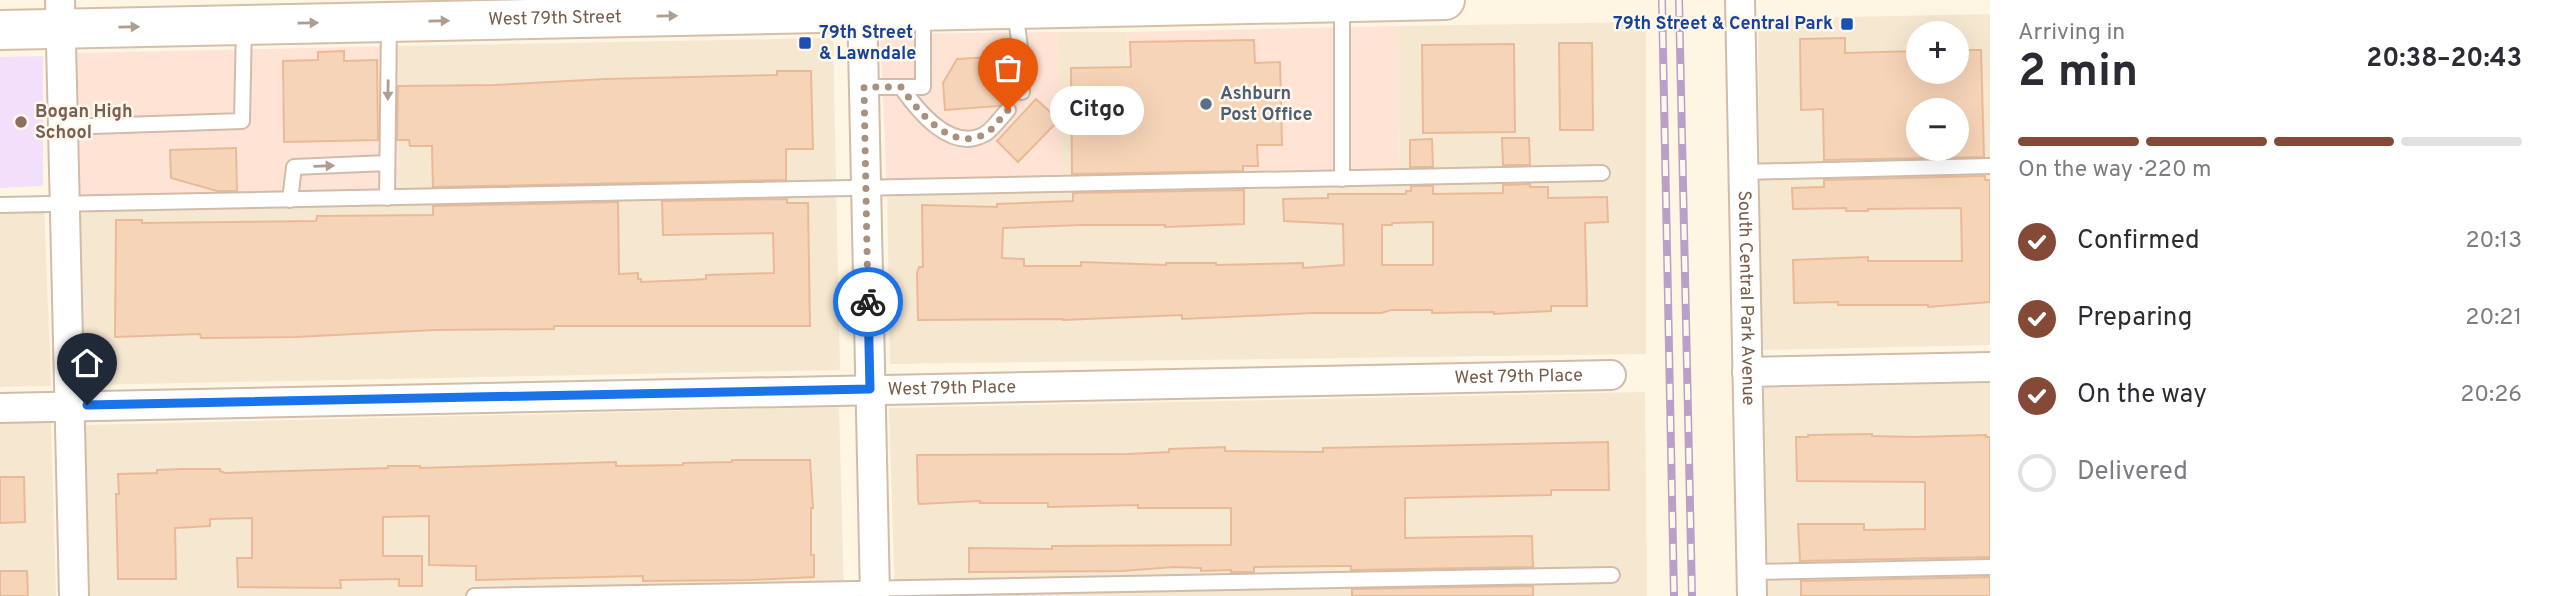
<!DOCTYPE html>
<meta charset="utf-8">
<style>
:root{--surface:#fff;--page:#f7f7f7;--text:#2b2b33;--muted:#7c7c81;--line:#e1e1e2;--accent:#854938}
body{margin:0;font-family:Overpass,sans-serif;background:var(--page);color:var(--text);height:100vh;display:flex;flex-direction:column;font-size:26px;white-space:nowrap}
*{box-sizing:border-box;margin:0}
p{font-size:23px;color:var(--muted)}
.icon{flex:none;width:38px;height:38px;fill:none;stroke:currentColor;stroke-width:2;stroke-linecap:round;stroke-linejoin:round}
.map{position:relative;flex:1;overflow:hidden}
.drawer{display:flex;flex-direction:column;background:var(--surface);width:560px}
.drawer>*{flex:none}
.buttons{position:absolute;left:1906px;top:21px;display:grid;gap:14px}
.buttons a{display:grid;place-items:center;width:63px;height:63px;border-radius:50%;background:var(--surface);box-shadow:0 7px 28px #0002;font-size:35px}
.pin{position:absolute;display:grid;place-items:center;width:60px;height:60px;color:#fff;margin:-72px -30px;border-radius:50% 50% 50% 0;rotate:-45deg;box-shadow:0 0 7px #0007}
.pin .icon{rotate:45deg}
.courier{position:absolute;display:grid;place-items:center;width:70px;height:70px;margin:-35px;border:5px solid #1a73e8;border-radius:50%;background:#fff;color:#222;box-shadow:0 2px 9px #0007}
.bubble{position:absolute;height:49px;border-radius:24px;background:var(--surface);box-shadow:0 7px 28px #0002;font-size:23px;font-weight:700;line-height:49px;text-align:center}
.overview em{font-style:normal;font-weight:700}
.overview div{display:flex;flex-direction:column-reverse}
.overview{display:flex;align-items:center;justify-content:space-between;height:119px;padding:0 28px}
h1{font-size:46px;font-weight:700;line-height:52px}
.bar{display:grid;grid-template-columns:repeat(4,1fr);gap:10px 7px;align-content:center;height:84px;padding:0 28px}
.bar i{height:9px;border-radius:5px;background:var(--line)}
.bar .on{background:var(--accent)}
.bar p{grid-column:span 4}
ol{padding:0 28px;list-style:none}
li{display:flex;align-items:center;gap:21px;height:77px}
li p{margin-inline-start:auto}
li .icon{padding:7px;border-radius:50%;background:var(--accent);color:#fff;stroke-width:4}
li:last-child{color:var(--muted)}
li i{width:38px;height:38px;border:4px solid var(--line);border-radius:50%}
main{display:flex;flex:1;min-height:0}
.map>svg:first-child{display:block}
</style>
<main>
<div class="map">
<svg width="1990" height="596" viewBox="0 0 1990 596">
<rect width="100%" height="100%" fill="#fef5e3"/>
<path fill="#f6e7d1" fill-rule="evenodd" d="M1990,14V345L1761,350L1758,19ZM1918,33H1956V72H1918ZM1918,110H1956V149H1918Z
M1646,22V354L890,364L887,189L1062,185L1057,32H1127L1131,183L1400,177L1398,26Z
M833,38L840,370L85,385L79,204L399,198L398,46Z
M44,204L51,386L0,387V205Z
M1990,383V596H1767L1762,388Z
M1645,392L1647,596H895L889,408Z
M839,407L844,596H90L84,425Z
M51,422L56,596H0V423Z"/>
<path fill="#ffe4d6" d="M1398,26L1400,177L1131,184L1127,32Z
M1057,32L1063,185L887,189L880,34Z
M398,46L399,198L79,204L77,53Z"/>
<path fill="#f2e0fa" d="M43,56V186L0,188V57Z"/>
<path fill="#f6d4b8" stroke="#eaba97" stroke-width="2" fill-rule="evenodd" d="M1845,38V53L1918,51V72H1956V50H1981L1984,157L1824,160L1823,109L1801,110L1800,39ZM1918,110H1956V149H1918Z
M1254,40L1255,63L1280,62L1282,145H1257L1258,166H1243V171L1072,174L1071,68L1131,67L1130,42Z
M1559,43H1592L1593,130H1560Z
M1514,44L1515,132L1423,133L1422,45Z
M344,51V61L377,60L378,140L284,142L283,61L318,60V52Z
M1011,56L1013,102L1006,101L999,106L945,110L943,83L957,59Z
M777,71H811L813,149H786V180L433,187L432,146H410L409,140H397L398,86L494,85L605,79L777,75Z
M1036,99L1059,120L1018,162L997,141Z
M1502,138H1529L1530,165H1503Z
M1432,139L1433,167H1410V140Z
M236,148L237,191H217L171,178L170,150Z
M1985,176V180H1990V302L1928,307V305H1838V302L1794,303L1793,260L1868,257V261H1962L1961,208L1868,209V211H1846V208L1793,209L1792,188L1824,187V180Z
M1530,184V187H1548V198L1607,197L1608,222L1585,223L1587,306H1551V311L1494,314V312L1432,313V310H1391L1381,313H1313L1182,319V315L1063,320V319L918,320L917,273L919,267H923L922,205L997,207V204L1073,201V193L1244,190V224L1165,227V225H1081L1003,228L1002,258L1024,259V266H1081V262L1166,265V263H1216V265L1303,263V268L1344,265L1343,224L1284,221L1283,199L1328,198V194H1406V191H1411V186H1433V194L1503,193V185ZM1433,222V265H1382V225H1392V223Z
M787,199V203H808L810,326H554V329L434,330L296,337L201,338L200,334L115,337L116,220H142V223L316,221L317,216L433,215V206L618,202L619,274L638,273V279H641V282L690,280L706,279V275L774,273L773,233L663,235L662,201Z
M1872,434V436L1913,437L1986,435V437H1990V557L1800,561L1798,524H1864V530L1925,529V482L1797,481L1796,437H1808V435Z
M1608,442L1609,490H1551V495L1405,498V538L1532,536L1533,567L1351,570V566H1344L1254,567V572H1231V570L1201,571V568L1174,567L1122,571L969,572V548L1052,549V546L1231,545V508H1138V505L1048,507V503H980V501L919,504L918,500L917,455L1128,454L1169,452V449L1225,447V451L1323,452V448Z
M732,460H810L813,508H811V555H814V577L750,580L643,581V576L476,580V566L429,565V516L383,517V556H422V586H399V579L340,580L341,588L238,587L237,558H252V518L210,519V526L175,528L176,579H118L116,494H119L118,474L157,473V470L182,469H220V471L225,473L388,468V466H420V468L616,462V466L683,465V463L732,462Z
M0,477H24L25,522L0,523Z
M0,571H27L28,596H0Z
M1990,577V596H1801V581Z
M1533,586V596H1352V589Z"/>
<g fill="none" stroke-linecap="round" stroke-linejoin="round">
<defs>
<path id="service" d="M1342,4V179
M1015,10L1021,55L1022,92
M864,87H923V11
M901,87C918,111 951,153 985,134C993,129 1001,117 1008,110
M63,127L242,121L244,25
M1743,172L1990,166
M387,198L389,23
M290,200L294,167L387,163
M0,205L1602,173
M1751,572L1990,567
M474,596L1612,575"/>
<g id="minor">
<path d="M60,0L74,596"/>
<path d="M862,0L875,596"/>
<path id="s1" d="M1740,0L1752,596"/>
<path d="M1747,372L1990,367"/>
<path id="s2" d="M0,408L1611,375"/>
</g>
<g id="secondary">
<path id="s3" d="M0,30L1445,0"/>
</g>
</defs>
<use href="#service" stroke="#d0bca9" stroke-width="18"/>
<use href="#minor" stroke="#d0bca9" stroke-width="32"/>
<use href="#secondary" stroke="#d6bfa8" stroke-width="42"/>
<use href="#service" stroke="#fff" stroke-width="14"/>
<use href="#minor" stroke="#fff" stroke-width="28"/>
<use href="#secondary" stroke="#fff" stroke-width="38"/>
<defs>
<path id="rail" d="M1662,0L1674,596
M1679,0L1692,596"/>
</defs>
<use href="#rail" stroke="#b8a0c9" stroke-width="8"/>
<use href="#rail" stroke="#fff8eb" stroke-width="5" stroke-dasharray="16" stroke-linecap="butt"/>
</g>
<defs><path id="oneway-solid" d="M-6-.8H1V-3.2L6.5 0L1 3.2V.8H-6Z" transform="scale(1.75)"/></defs>
<g fill="#af9d91">
<use href="#oneway-solid" transform="translate(667 16) rotate(-1)"/>
<use href="#oneway-solid" transform="translate(439 21) rotate(-1)"/>
<use href="#oneway-solid" transform="translate(308 23) rotate(-1)"/>
<use href="#oneway-solid" transform="translate(129 27) rotate(-1)"/>
<use href="#oneway-solid" transform="translate(388 90) rotate(91)"/>
<use href="#oneway-solid" transform="translate(324 166) rotate(-2)"/>
</g>
<g fill="none" stroke-linecap="round" stroke-linejoin="round">
<path stroke="#a8917e" stroke-width="7" stroke-dasharray="0 12.6" d="M868,302L864,87H901C918,111 951,153 985,134C993,130 1001,117 1008,110"/>
<path stroke="#1a73e8" stroke-width="9" d="M87,405L870,389L868,302"/>
</g>
<g fill="#1a4fb4" stroke="#fff8eb" stroke-width="2.5">
<rect x="1840" y="17" width="14" height="14" rx="3.5"/>
<rect x="798" y="36" width="14" height="14" rx="3.5"/>
</g>
<circle fill="#5c6f8a" stroke="#fff8eb" stroke-width="2.5" cx="1206" cy="104" r="7"/>
<circle fill="#8d6e63" stroke="#fff8eb" stroke-width="2.5" cx="21" cy="122" r="7"/>
<g text-anchor="middle" dominant-baseline="central" stroke-width="5" stroke-linejoin="round" paint-order="stroke">
<g font-size="18" fill="#795b47" stroke="#fff8eb">
<text stroke="none"><textPath href="#s3" startOffset="555">West 79th Street</textPath></text>
<text stroke="none"><textPath href="#s1" startOffset="298">South Central Park Avenue</textPath></text>
<text stroke="none"><textPath href="#s2" startOffset="1519">West 79th Place</textPath></text>
<text stroke="none"><textPath href="#s2" startOffset="952">West 79th Place</textPath></text>
</g>
<g font-size="18" font-weight="bold" fill="#164399" stroke="#fff8eb" text-anchor="end">
<text x="1833" y="24">79th Street &amp; Central Park</text>
<text x="819" y="33" text-anchor="start">79th Street<tspan x="819" dy="21">&amp; Lawndale</tspan></text>
</g>
<g font-size="18" font-weight="bold" fill="#4e5e75" stroke="#fff8eb" text-anchor="start">
<text x="1220" y="94">Ashburn<tspan x="1220" dy="21">Post Office</tspan></text>
</g>
<g font-size="18" font-weight="bold" fill="#785e54" stroke="#fff8eb" text-anchor="start">
<text x="35" y="112">Bogan High<tspan x="35" dy="21">School</tspan></text>
</g>
</g>
</svg>
<div class="buttons">
<a>+</a>
<a>−</a>
</div>
<div class="pin" style="left:1008px;top:110px;background:#ea580c"><svg class="icon" aria-label="bag" viewBox="0 0 24 24"><path d="M5 8h14l-1 12H6zM9 8a3 3 0 0 1 6 0"/></svg></div>
<div class="pin" style="left:87px;top:405px;background:#1f2937"><svg class="icon" aria-label="home" viewBox="0 0 24 24"><path d="M3 11l9-7 9 7M6 9v11h12V9"/></svg></div>
<div class="courier" style="left:868px;top:302px"><svg class="icon" aria-label="bike" viewBox="0 0 24 24"><circle cx="6" cy="16" r="4"/><circle cx="18" cy="16" r="4"/><path d="M6 16l4-8h5l3 8M10 8l3 8H6M13 5h3"/></svg></div>
<div class="bubble" style="left:1050px;top:86px;width:94px">Citgo</div>
</div>
<section class="drawer">
<div class="overview"><div><h1>2 min</h1><p>Arriving in</p></div><em>20:38–20:43</em></div>
<div class="bar"><i class="on"></i><i class="on"></i><i class="on"></i><i></i><p>On the way · 220 m</p></div>
<ol>
<li><svg class="icon" aria-label="check" viewBox="0 0 24 24"><path d="M5 12l5 5 9-10"/></svg>Confirmed<p>20:13</p></li>
<li><svg class="icon" aria-label="check" viewBox="0 0 24 24"><path d="M5 12l5 5 9-10"/></svg>Preparing<p>20:21</p></li>
<li><svg class="icon" aria-label="check" viewBox="0 0 24 24"><path d="M5 12l5 5 9-10"/></svg>On the way<p>20:26</p></li>
<li><i></i>Delivered</li>
</ol>
</section>
</main>
